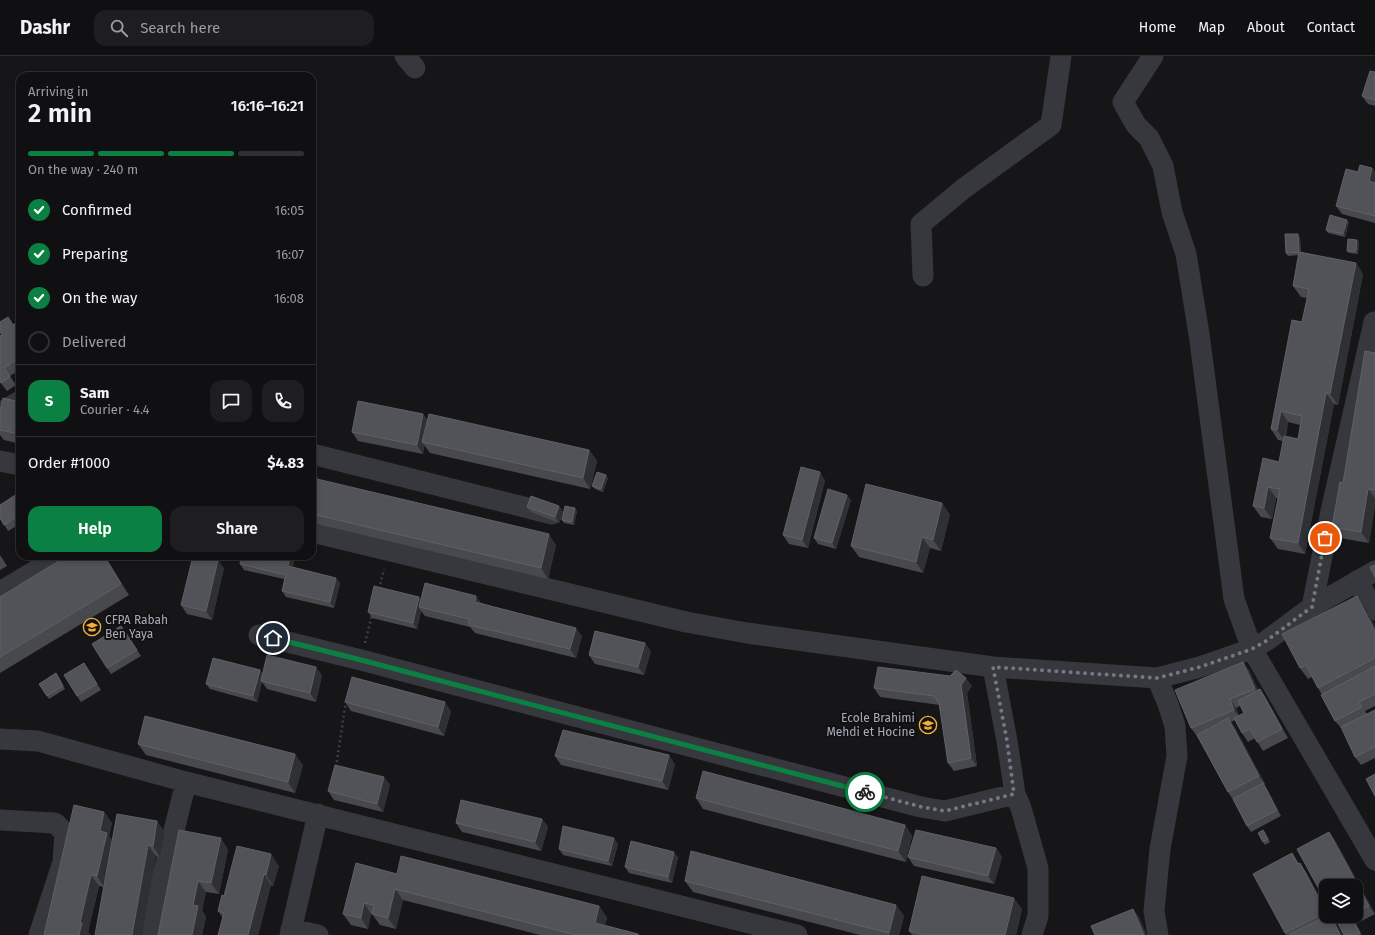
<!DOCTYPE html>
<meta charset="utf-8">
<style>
:root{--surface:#101012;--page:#1e1e20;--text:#f1f3f6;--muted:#9c9d9f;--line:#303032;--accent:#0b8043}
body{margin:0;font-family:"Fira Sans",sans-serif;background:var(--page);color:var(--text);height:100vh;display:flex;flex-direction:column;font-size:15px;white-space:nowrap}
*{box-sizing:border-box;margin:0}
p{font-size:13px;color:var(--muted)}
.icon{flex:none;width:22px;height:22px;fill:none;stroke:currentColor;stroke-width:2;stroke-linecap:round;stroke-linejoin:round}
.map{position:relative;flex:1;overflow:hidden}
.panel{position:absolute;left:16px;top:16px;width:300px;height:488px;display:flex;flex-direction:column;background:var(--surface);border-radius:12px;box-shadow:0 2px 6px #0003,0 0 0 1px var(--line)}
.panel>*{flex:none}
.controls{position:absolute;left:1319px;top:823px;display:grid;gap:8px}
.controls a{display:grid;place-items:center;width:44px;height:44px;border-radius:8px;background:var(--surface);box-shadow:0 2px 6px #0003,0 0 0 1px var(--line);font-size:20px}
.pin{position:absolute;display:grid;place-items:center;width:34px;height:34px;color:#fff;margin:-17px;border:2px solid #fff;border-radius:50%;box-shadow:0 1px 4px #0007}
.courier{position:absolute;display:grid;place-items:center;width:40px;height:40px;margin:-20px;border:3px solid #0b8043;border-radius:50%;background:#fff;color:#222;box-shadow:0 1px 5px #0007}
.summary em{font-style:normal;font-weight:600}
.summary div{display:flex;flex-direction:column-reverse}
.summary{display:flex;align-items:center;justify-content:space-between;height:68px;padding:0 12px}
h1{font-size:26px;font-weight:600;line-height:30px}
.bar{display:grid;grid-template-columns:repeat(4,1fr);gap:6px 4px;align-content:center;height:48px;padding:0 12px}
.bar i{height:5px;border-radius:3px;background:var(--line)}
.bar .active{background:var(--accent)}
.bar p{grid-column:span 4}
.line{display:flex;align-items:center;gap:10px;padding:0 12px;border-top:1px solid var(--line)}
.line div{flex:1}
.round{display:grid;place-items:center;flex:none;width:42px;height:42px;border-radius:12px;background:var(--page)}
ol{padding:0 12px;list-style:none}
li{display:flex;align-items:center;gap:12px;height:44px}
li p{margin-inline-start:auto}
li .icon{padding:4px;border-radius:50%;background:var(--accent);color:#fff;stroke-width:4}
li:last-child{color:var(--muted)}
li i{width:22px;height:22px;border:2px solid var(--line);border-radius:50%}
.button{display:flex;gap:8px;margin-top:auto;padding:8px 12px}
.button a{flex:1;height:46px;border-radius:12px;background:var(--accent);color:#fff;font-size:16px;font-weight:600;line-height:46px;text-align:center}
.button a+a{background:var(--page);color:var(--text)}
header{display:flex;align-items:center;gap:24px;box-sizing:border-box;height:56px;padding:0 20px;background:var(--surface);border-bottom:1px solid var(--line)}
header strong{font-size:19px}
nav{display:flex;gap:22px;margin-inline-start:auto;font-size:14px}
.search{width:280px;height:36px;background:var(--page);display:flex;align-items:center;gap:10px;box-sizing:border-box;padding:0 14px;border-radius:12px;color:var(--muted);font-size:15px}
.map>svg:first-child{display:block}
</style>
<header>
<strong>Dashr</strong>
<div class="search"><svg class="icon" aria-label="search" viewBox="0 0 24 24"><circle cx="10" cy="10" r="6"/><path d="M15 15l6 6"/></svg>Search here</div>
<nav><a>Home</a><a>Map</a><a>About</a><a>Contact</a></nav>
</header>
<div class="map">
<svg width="1375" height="879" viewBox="0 0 1375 879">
<rect width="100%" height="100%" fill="#161618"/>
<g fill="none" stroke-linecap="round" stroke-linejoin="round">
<path stroke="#3d3f44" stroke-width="2.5" stroke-dasharray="2 3" stroke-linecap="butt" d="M379,533L384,513
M365,587L372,559
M336,711L346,645"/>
<path stroke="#37383d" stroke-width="21" d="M405,0L415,12
M1153,0L1123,46L1136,69L1149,82L1163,110L1172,156L1186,198L1199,278L1234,543L1252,593L1375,804
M923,220L921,168L963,133L1051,69L1061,0
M0,357L20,345
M312,398L552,458
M0,405L20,409
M312,476L686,566L747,577L993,611L1157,622L1200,611L1252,593L1266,585L1312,551L1375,515
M1357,525L1375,554
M0,536L60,500
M1312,551L1331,455L1374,266L1375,267
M259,579L361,604L921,751L945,755L1015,738L1007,685L993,611
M1157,622L1168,648L1175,670L1177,700L1160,793L1154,855L1158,879
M0,683L38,685L186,726L797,879
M1015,738L1021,752L1038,812V860L1032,879
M0,764L55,767L65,777L63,806L39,879
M291,873L318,879
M148,879L186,726
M290,879L318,758"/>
</g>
<path fill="#47494d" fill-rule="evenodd" d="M1375,16V50L1368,48L1362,40Z
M1372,112L1375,116V167L1342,158L1336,150L1358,116Z
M1349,166L1345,181L1328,177L1326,174Z
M1300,181L1301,196L1356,207L1363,218L1338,349L1334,348L1305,498L1278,493L1270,482L1278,442H1276L1272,463L1261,461L1253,450L1279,406L1283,385L1278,384L1271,373L1302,266L1307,242L1301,241L1293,230L1299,199L1288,200L1286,197ZM1288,366L1300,369L1298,383L1286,380Z
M1359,186L1358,198L1349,197L1347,195Z
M20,264V314L10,320L16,329L7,335L0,326L13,269Z
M1375,297V449L1369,487L1340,482L1332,471Z
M20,346V388L4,384L0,379V355Z
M423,358L427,364L589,394L597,405L590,433L430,397L424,389L423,398L358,385L352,376Z
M312,420L319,424L556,489L548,523L317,468L312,462Z
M608,422L603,436L595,433L592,430Z
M825,424L808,492L789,488L783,479Z
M20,443V468L8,475L0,462Z
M851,444L836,493L818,488L814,482Z
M527,451L563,456L559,467L531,456Z
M577,455L574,469L564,467L562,464Z
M950,458L941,495L930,492L923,517L859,501L851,490Z
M0,499L7,510L0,514Z
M67,500H105L129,539L0,617V541Z
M241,500H295L293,511L336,522L340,527L334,552L286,541L282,535L284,523L244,514L240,508Z
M224,512L212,564L187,558L181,549Z
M421,543L481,547L582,580L576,602L475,577L470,571L425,560L421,555L417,573L372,562L368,556Z
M1365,551L1375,571V650L1365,655L1367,658L1375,654V702L1361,709L1355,701L1342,673L1335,665L1322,639L1318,632L1312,621L1308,623L1300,612Z
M125,576L141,600L111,618L107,612Z
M651,595L644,619L595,608L589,599Z
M84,607L101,634L81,646L77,640Z
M260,614L263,619H322L316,646L267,633L262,626L257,646L210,633L206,628Z
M1249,614L1258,634L1260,633L1266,642L1288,682L1263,695L1255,682L1248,686L1242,677L1235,664L1231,666L1234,670L1265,728L1264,729L1267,733L1281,760L1251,776L1247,770L1234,745L1228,736L1197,680L1191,672ZM1240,650L1244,657L1239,660L1236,652Z
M56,617L65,633L49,643L39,628Z
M972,630L967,637L977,710L954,715L948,707L940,649L880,641L874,632Z
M345,646L451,655L444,680L351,655Z
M138,688L303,709L295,737L146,699Z
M555,700L675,708L668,734L561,709Z
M384,721L390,729L383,756L334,744L328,735Z
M696,742L905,769L912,780L906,806L703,753Z
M104,756L112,767L109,780L112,785L165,776L160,801L156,800L104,831L99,830L88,876L90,878L89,879H44Z
M542,763L548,771L541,795L462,776L456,767Z
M1263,774L1270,786L1265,789L1263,786Z
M221,782L228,794L219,838L206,836L202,854L206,861L202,879H158Z
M1335,784L1375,858L1356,868L1362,879H1344L1334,860H1356V830Z
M618,788L612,810L563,799L559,793Z
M996,792L1002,801L994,828L914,810L908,801Z
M1292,797L1299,808L1300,807L1306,816L1326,853V860H1331L1336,867L1342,879H1286L1285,877Z
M678,801L672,827L629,817L625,811Z
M279,810L273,830L271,829L258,879H218L223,862L218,855L224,840Z
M397,818L599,850L607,862L605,869L638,878L639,879H540L403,844L396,873L380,869L372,858H371L368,873L351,869L343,858Z
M685,825L896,849L904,860L899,879H860L693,836Z
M1022,853L1016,879H912L909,875Z"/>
<path fill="#2f3033" d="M1372,112L1375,116V134L1369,125Z
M1347,164L1349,166L1345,181L1343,178Z
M1298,178L1300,181L1301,199L1299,196Z
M1357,184L1359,186L1358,198L1356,195Z
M1356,207L1363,218L1338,349L1330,338Z
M1326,337L1334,348L1305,498L1298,487Z
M1281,355L1288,366L1285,385L1277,374Z
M423,358L429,366L422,386L424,389L423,398L417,389Z
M589,394L597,405L590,433L583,422Z
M820,416L825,424L808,492L802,484Z
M606,419L608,422L603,436L601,433Z
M1268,431L1276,442L1272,463L1264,452Z
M1368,433L1375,442V449L1369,487L1361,476Z
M847,439L851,444L836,493L832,487Z
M942,447L950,458L941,495L933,484Z
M559,450L563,456L559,467L555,461Z
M575,452L577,455L574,469L572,466Z
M549,478L556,489L548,523L541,512Z
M922,481L930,492L923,517L916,506Z
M104,500H105L129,539L121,528Z
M290,500H295L292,516L288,510Z
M218,504L224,512L212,564L206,555Z
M336,522L340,527L334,552L330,546Z
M476,540L482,548L475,546Z
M1357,540L1365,551L1375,571V575Z
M419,541L423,547L419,551L421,555L417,573L413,567Z
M576,572L582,580L576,602L570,593Z
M645,587L651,595L644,619L638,611Z
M1243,606L1249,614L1261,641L1255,633Z
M316,611L322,619L316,646L310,637Z
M260,614L264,620L261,625L262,626L257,646L253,640Z
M966,622L972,630L967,637L977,710L971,702L961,629Z
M1260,633L1266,642L1288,682L1282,673Z
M1230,643L1236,652L1240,662L1234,654Z
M445,646L451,655L444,680L438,671Z
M1228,662L1234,670L1265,728L1259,720Z
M295,698L303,709L295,737L288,726Z
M669,699L675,708L668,734L662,725Z
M384,721L390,729L383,756L377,748Z
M1263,727L1267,733L1281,760L1277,754Z
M104,756L112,767L109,780L115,788L104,831L97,820L100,775Z
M542,763L548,771L541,795L535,786Z
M157,765L165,776L160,801L153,790Z
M905,769L912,780L906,806L898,795Z
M1329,776L1335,784L1375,858L1369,850Z
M221,782L228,794L219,838L211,827Z
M614,782L618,788L612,810L608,805Z
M148,789L156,800L142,879H132Z
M996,792L1002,801L994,828L988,820Z
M674,796L678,801L672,827L668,821Z
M1292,797L1298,806L1304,817L1298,808Z
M271,798L279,810L273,830L266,819Z
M1300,807L1306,816L1326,853V856Z
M264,818L271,829L258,879H248Z
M91,819L99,830L88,876L90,878L89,879H79L80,867Z
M198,825L206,836L202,854L206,861L202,879H192L193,849Z
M395,833L403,844L396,873L388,862Z
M1014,842L1022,853L1016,879H1005Z
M364,847L371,858L368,873L361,862Z
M896,849L904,860L899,879H890L889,877Z
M599,850L607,862L603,878L595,867Z
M1133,853L1139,861L1147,879H1144Z
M1331,860L1336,867L1342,879H1340Z
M1351,860L1356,868L1362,879H1361L1360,877Z"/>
<path fill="#525359" stroke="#5f6168" d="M1370,15L1375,16V44L1362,40Z
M1360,109L1372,112L1369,125L1375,127V160L1336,150L1346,113L1358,116Z
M1330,159L1347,164L1343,178L1326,174Z
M1285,178H1298L1299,196L1286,197Z
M1348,183L1357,184L1356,195H1347Z
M1299,196L1356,207L1330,338L1326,337L1298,487L1270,482L1280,433L1268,431L1264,452L1253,450L1263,402L1279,406L1284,380L1298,383L1302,360L1281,355L1277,374L1271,373L1292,264L1302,266L1309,233L1293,230Z
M8,261L13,269L20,264V301L4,312L10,321L1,327L0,326V280L2,279L0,276V266Z
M1365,295L1375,297V434L1368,433L1361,476L1332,471L1340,426L1343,427Z
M3,342L20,346V378L0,374V355Z
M358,345L423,358L417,389L352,376Z
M429,358L589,394L583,422L422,386Z
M801,411L820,416L802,484L783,479Z
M597,416L606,419L601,433L592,430Z
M312,420L317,421L312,443Z
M317,423L549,478L541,512L312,458V445Z
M866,428L942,447L933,484L922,481L916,506L851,490Z
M828,433L847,439L832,487L814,482Z
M17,438L20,443V459L4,469L0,462V449Z
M531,440L559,450L555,461L527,451Z
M565,450L575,452L572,466L562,464Z
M67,500H104L121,528L0,601V541Z
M193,500H202L218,504L206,555L181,549Z
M241,500H290L288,510L336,522L330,546L282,535L286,519L240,508Z
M1375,509V521L1370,511Z
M425,527L476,540L475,546L576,572L570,593L469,569V563L419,551Z
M374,530L419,541L413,567L368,556Z
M1357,540L1375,575V602L1318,632L1306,609L1300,612L1282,578Z
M121,570L137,594L107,612L92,588Z
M595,575L645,587L638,611L589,599Z
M267,599L316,611L310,637L261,625Z
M213,602L260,614L253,640L206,628Z
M1243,606L1255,633L1230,643L1234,654L1191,672L1175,634Z
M84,607L97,628L77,640L64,619Z
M1375,610V638L1359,646L1362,651L1335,665L1321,639Z
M878,611L950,620L956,614L966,622L961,629L971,702L948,707L939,647L934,640L874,632Z
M56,617L63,630L47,640L39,628Z
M352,621L445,646L438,671L345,646Z
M1260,633L1282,673L1257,686L1250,673L1242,677L1234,662L1244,657L1238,645Z
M1375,654V691L1355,701L1341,671Z
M145,660L295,698L288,726L138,688Z
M1228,662L1259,720L1228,736L1197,679Z
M563,674L669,699L662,725L555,700Z
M335,709L384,721L377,748L328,735Z
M703,715L905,769L898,795L696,742Z
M1375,718V740L1366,723Z
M1263,727L1277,754L1247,770L1233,743Z
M461,744L542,763L535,786L456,767Z
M74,749L104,756L100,775L107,777L97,820L91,819L80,867H82L79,879H44Z
M117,758L157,765L153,790L148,789L132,879H95Z
M563,770L614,782L608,805L559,793Z
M179,774L221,782L211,827L198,825L193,849L198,850L192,879H158Z
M916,774L996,792L988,820L908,801Z
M1263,774L1268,783L1263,786L1258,777Z
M1329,776L1369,850L1356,857V830H1326V846L1297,793Z
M631,785L674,796L668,821L625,811Z
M237,790L271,798L266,819L264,818L248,879H218L224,857L218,855L222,839L224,840Z
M691,795L896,849L889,877L685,825Z
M1292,797L1298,808L1300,807L1326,856L1285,877L1253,818Z
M401,800L599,850L595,867L638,878V879H576L395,833L388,862L372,858L374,849L364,847L361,862L343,858L356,807L397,818Z
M922,820L1014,842L1005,879H926L909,875Z
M1133,853L1144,879H1095L1091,870Z
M1327,860H1331L1340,879H1291L1290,878Z
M1334,860H1351L1360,877L1355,879H1344Z"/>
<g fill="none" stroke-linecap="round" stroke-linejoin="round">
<path stroke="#757880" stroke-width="4" stroke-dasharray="0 7.2" d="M865,736L922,751L945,755L1014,738L1007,685L993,611L1157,622L1200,611L1252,593L1266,585L1312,551L1325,482"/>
<path stroke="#0b8043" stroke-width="5" d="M273,582L361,604L865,736"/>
</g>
<defs>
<symbol id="university-ring" viewBox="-11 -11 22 22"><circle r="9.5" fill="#111113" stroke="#f2b134" stroke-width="1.5"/><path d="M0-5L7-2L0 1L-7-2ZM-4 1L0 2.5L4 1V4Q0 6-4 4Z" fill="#f2b134"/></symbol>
<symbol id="school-ring" viewBox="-11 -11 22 22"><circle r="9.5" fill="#111113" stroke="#f2b134" stroke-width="1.5"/><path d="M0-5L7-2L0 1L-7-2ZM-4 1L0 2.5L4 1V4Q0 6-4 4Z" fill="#f2b134"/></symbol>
</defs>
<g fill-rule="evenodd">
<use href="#university-ring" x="82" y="561" width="20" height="20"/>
<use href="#school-ring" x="918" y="659" width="20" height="20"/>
</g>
<g text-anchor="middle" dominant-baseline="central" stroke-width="4" stroke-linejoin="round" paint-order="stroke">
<g font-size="12" fill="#a8adb8" stroke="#111113" text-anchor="start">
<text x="105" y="564">CFPA Rabah<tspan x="105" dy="14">Ben Yaya</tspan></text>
<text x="915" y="662" text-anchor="end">Ecole Brahimi<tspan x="915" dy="14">Mehdi et Hocine</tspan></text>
</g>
</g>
</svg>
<div class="controls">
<a><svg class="icon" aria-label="layers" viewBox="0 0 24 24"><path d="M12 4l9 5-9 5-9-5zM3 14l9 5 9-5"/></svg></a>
</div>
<div class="pin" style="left:1325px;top:482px;background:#ea580c"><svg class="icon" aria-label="bag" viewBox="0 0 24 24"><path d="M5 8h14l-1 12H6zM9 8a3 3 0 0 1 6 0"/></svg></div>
<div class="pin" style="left:273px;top:582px;background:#1f2937"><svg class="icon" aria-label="home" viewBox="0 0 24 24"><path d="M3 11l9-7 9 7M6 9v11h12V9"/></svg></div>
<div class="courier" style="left:865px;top:736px"><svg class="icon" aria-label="bike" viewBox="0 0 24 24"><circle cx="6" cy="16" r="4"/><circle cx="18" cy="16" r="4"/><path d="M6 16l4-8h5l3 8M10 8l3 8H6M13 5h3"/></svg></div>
<section class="panel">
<div class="summary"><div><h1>2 min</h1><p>Arriving in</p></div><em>16:16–16:21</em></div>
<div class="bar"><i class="active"></i><i class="active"></i><i class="active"></i><i></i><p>On the way · 240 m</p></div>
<ol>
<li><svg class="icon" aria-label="check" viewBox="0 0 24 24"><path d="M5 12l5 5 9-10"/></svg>Confirmed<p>16:05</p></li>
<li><svg class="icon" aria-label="check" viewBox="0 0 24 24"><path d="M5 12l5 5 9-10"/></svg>Preparing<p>16:07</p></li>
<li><svg class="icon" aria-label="check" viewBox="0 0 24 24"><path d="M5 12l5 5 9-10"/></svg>On the way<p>16:08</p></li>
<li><i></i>Delivered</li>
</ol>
<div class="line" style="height:72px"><b class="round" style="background:var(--accent);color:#fff">S</b><div><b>Sam</b><p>Courier · 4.4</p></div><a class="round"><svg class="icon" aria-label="chat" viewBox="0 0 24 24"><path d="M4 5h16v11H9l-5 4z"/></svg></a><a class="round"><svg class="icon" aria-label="phone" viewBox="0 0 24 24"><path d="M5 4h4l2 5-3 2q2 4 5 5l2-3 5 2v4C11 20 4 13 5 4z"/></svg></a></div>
<div class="line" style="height:52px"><div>Order #1000</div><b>$4.83</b></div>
<div class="button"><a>Help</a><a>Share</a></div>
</section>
</div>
